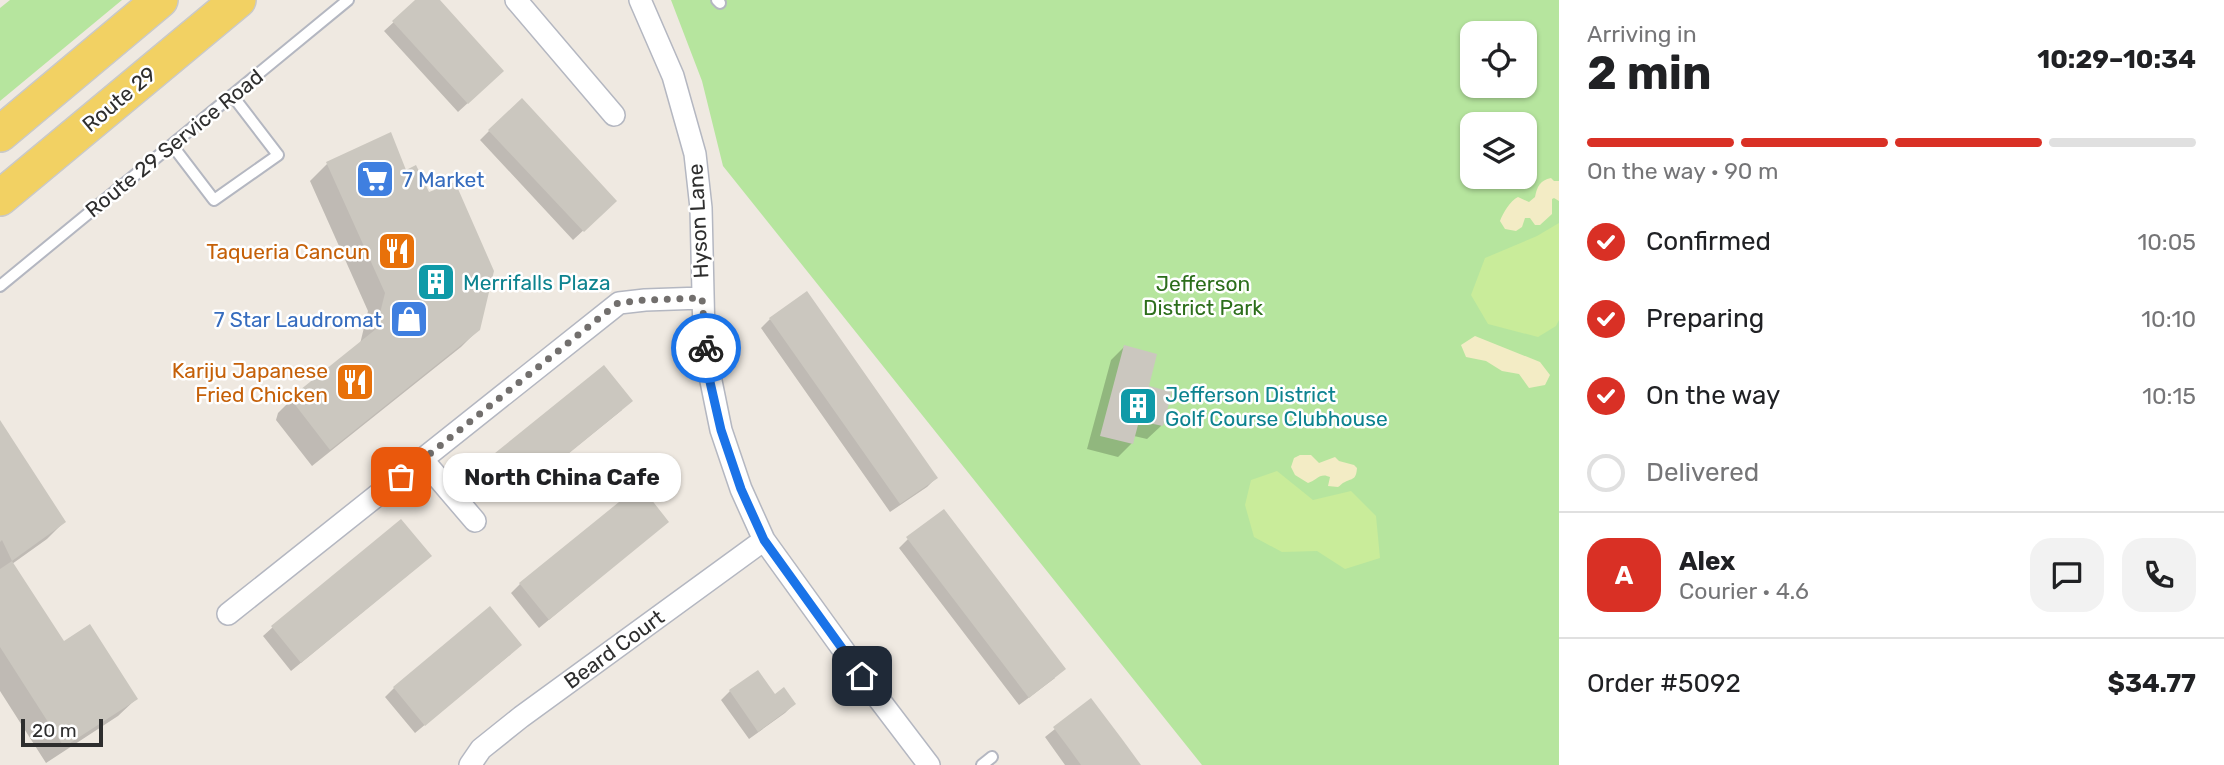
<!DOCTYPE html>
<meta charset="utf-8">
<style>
:root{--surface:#fff;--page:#f2f2f2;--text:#202124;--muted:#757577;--line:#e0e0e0;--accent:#d93025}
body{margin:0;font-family:Rubik,sans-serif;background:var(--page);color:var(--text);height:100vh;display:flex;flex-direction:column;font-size:26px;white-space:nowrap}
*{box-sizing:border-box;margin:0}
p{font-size:23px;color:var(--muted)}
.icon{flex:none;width:38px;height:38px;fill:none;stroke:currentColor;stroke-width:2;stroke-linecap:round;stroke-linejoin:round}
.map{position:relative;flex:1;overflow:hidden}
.sheet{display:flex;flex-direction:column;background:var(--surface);width:665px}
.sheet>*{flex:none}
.buttons{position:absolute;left:1460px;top:21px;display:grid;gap:14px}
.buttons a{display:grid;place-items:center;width:77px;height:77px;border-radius:14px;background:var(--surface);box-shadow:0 2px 5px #0004;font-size:35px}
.scale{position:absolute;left:21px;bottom:18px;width:82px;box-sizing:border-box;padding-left:7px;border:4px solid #2e2e2e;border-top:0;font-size:19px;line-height:24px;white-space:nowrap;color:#2e2e2e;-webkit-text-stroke:5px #fff;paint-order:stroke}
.pin{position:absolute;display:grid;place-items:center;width:60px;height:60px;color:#fff;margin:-30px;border-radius:14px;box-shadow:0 4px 10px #0006}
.courier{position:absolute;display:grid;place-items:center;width:70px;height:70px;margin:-35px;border:5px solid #1a73e8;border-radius:50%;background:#fff;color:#222;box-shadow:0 2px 9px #0007}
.bubble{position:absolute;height:49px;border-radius:21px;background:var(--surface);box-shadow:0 2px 5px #0004;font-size:23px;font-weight:700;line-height:49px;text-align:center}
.overview em{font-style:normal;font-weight:700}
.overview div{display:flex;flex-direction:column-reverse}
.overview{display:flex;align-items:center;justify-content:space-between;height:119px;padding:0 28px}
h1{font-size:46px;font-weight:700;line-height:52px}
.bar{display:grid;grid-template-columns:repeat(4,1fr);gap:10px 7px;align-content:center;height:84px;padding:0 28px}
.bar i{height:9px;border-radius:5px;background:var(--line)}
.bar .selected{background:var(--accent)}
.bar p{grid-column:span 4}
.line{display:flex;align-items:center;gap:18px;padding:0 28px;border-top:2px solid var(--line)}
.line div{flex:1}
.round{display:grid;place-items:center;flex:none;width:74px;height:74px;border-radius:21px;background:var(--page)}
ol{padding:0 28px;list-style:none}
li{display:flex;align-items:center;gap:21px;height:77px}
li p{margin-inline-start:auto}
li .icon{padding:7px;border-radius:50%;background:var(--accent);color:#fff;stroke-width:4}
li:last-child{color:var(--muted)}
li i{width:38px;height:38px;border:4px solid var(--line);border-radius:50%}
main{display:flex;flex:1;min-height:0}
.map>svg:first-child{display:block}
</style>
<main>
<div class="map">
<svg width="1559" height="765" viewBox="0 0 1559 765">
<rect width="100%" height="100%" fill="#efe9e1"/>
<path fill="#b6e59e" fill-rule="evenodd" d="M10,0H122L0,101V8Z
M671,0H1559V765H1202L723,166L702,81ZM1472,33H1524V86H1472ZM1472,124H1524V177H1472Z"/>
<path fill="#f3ecc5" d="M1551,178L1554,181H1559V201L1554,198L1552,199V214L1540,225H1535L1530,218H1525L1522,227L1516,231L1505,229L1500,221C1503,213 1510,201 1518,197L1529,202L1535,197C1537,187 1540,180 1551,178Z
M1475,336L1540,362L1550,375L1545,385L1529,388L1519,374L1502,371L1486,361L1466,357L1461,345Z
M1300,455H1311L1319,463L1335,457L1339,461L1354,465L1357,468C1356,480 1353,478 1345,482C1342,483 1340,486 1338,487L1328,486L1330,477C1320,472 1317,480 1308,483L1295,475L1291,467L1294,458Z"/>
<path fill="#c9ec9a" d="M1559,223V320L1556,326L1538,337L1488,324L1471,295L1485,258L1537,236Z
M1277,471L1313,500L1351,491L1376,516L1380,558L1345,569L1317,551L1282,552L1254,537L1245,505L1251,480Z"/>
<path fill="#0003" d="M418,0H438L493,80L458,112L384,31Z
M489,131L615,201L573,240L480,140Z
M327,164L405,173L428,195L479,329L461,347L312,466L276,420L278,413L296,395L360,344L368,311L310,181Z
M770,319L936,478L927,487L890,512L761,328Z
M1124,347L1147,387L1169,393L1161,426L1147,439L1134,436L1132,443L1118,457L1087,449L1111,360Z
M604,367L622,410L514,497L487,463Z
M0,423L64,522L47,539L12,564L63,644L136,699L118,716L46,763L0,691Z
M667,522L539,628L511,593L520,584Z
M908,539L1055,678L1019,705L899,548Z
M420,565L291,671L263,636L273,627Z
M511,654L415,733L385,697L394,688Z
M730,691L774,696L794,704L785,713L749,739L721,700Z
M1091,700L1139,765H1065L1045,737Z"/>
<path fill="#cbc7bf" d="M415,0H440L504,71L468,104L392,21Z
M522,98L617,201L584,232L488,130Z
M391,132L406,170L416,165L429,192L455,182L494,271L480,330L330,450L293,402L295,394L376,329L385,293L326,162Z
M807,291L938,478L900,504L769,318Z
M1124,345L1157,354L1149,386L1172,392L1163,426L1139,421L1133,444L1100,436Z
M604,365L633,401L524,490L495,453Z
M0,420L66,522L12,561L2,540L0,542Z
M640,485L669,522L549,620L519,583Z
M944,509L1066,669L1029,698L906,537Z
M401,519L432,556L301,663L271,626Z
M12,561L64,641L90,624L138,699L64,747L0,647V569Z
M490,606L522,645L425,726L393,687Z
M758,670L775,694L784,687L796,704L758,732L729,690Z
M1091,698L1122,739L1141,765H1081L1068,747L1053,727Z"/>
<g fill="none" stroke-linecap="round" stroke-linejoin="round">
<defs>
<path id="service" d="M717,0L720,3
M172,145L214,200L278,155L232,95
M0,286L348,0
M982,765L992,757"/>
<path id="minor" d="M516,0L614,115
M640,0L673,76L695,154L701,208L704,336L711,381L721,430L741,489L764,540L878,698L929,765
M422,459L475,521
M228,614L619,303L645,300L702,298
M470,765L481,749L521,717L764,540"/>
<path id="primary" d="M0,134L160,0
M0,198L238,0"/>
</defs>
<use href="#service" stroke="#b4b7c1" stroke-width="14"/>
<use href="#minor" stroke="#b4b7c1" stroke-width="24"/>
<use href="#primary" stroke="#c9c9c9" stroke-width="38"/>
<use href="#service" stroke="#fff" stroke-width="10"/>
<use href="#minor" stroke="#fff" stroke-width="21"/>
<use href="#primary" stroke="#f2d163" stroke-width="35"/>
</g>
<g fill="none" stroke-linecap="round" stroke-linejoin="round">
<path stroke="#726f6d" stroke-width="7" stroke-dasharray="0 12.6" d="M401,477L618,303L645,300L702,298L706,348"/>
<path stroke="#1a73e8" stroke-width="9" d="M706,348L710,382L721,430L741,489L764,540L862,676"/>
</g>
<defs>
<symbol id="supermarket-square" viewBox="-11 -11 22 22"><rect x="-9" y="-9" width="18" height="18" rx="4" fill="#3f7fe0" stroke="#fff"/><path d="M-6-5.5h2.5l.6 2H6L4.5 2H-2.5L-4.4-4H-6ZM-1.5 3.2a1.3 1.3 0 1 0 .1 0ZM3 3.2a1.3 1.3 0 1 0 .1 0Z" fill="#fff"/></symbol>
<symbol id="restaurant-square" viewBox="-11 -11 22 22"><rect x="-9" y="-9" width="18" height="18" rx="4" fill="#e8710a" stroke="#fff"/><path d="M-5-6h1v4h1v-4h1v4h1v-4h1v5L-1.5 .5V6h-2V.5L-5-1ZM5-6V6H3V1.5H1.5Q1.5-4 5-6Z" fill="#fff"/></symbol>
<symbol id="building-square" viewBox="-11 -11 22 22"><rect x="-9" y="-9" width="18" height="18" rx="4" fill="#0f9aa8" stroke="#fff"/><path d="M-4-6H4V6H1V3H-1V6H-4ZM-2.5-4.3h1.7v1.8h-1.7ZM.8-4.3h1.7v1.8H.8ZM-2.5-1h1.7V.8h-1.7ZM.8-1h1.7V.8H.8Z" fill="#fff"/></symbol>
<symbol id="shop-square" viewBox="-11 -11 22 22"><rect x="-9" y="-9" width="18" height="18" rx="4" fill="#3f7fe0" stroke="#fff"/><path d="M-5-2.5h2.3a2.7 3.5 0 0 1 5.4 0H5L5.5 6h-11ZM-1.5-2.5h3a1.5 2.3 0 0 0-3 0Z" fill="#fff"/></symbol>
</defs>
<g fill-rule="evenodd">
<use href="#supermarket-square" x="353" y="157" width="44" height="44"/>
<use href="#restaurant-square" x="375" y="229" width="44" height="44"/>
<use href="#building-square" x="414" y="260" width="44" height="44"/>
<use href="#shop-square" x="387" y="297" width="44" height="44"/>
<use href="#restaurant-square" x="333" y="360" width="44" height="44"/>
<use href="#building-square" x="1116" y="384" width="44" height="44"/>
</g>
<g text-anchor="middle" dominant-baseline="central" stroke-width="5" stroke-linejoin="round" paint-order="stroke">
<g font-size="21" fill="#2e2e2e" stroke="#fff">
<text transform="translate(119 99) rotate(-40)">Route 29</text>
<text transform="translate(174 143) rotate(-39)">Route 29 Service Road</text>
<text transform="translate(698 221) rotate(-93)">Hyson Lane</text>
<text transform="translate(614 649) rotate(-36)">Beard Court</text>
</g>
<g font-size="21" fill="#366cbe" stroke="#fff" text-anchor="start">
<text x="402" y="179">7 Market</text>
<text x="382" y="319" text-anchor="end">7 Star Laudromat</text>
</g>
<g font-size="21" fill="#c56008" stroke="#fff" text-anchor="end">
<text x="370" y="251">Taqueria Cancun</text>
<text x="328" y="370">Kariju Japanese<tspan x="328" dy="24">Fried Chicken</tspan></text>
</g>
<g font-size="21" fill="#0d838f" stroke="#fff" text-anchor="start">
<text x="463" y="282">Merrifalls Plaza</text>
<text x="1165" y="394">Jefferson District<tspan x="1165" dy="24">Golf Course Clubhouse</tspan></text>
</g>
<g font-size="21" fill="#2c6e1b" stroke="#fff">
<text x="1203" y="283">Jefferson<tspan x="1203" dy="24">District Park</tspan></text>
</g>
</g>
</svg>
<div class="buttons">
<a><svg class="icon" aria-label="locate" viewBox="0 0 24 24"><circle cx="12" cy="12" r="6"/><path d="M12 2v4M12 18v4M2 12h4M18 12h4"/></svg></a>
<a><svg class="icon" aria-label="layers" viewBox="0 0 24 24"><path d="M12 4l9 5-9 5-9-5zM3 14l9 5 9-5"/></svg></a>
</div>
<div class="scale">20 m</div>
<div class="pin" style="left:401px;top:477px;background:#ea580c"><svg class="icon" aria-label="bag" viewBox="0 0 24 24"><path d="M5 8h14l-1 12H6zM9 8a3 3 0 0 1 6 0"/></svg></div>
<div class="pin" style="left:862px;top:676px;background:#1f2937"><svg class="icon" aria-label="home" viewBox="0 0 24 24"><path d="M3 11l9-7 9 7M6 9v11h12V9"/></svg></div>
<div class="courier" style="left:706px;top:348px"><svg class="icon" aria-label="bike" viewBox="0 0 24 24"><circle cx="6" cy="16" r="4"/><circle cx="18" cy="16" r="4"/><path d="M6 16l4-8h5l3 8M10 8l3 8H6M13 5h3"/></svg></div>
<div class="bubble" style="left:443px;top:453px;width:238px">North China Cafe</div>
</div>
<section class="sheet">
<div class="overview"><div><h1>2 min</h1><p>Arriving in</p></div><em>10:29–10:34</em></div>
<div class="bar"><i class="selected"></i><i class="selected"></i><i class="selected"></i><i></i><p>On the way · 90 m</p></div>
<ol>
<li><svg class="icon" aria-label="check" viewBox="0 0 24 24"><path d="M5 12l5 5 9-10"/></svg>Confirmed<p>10:05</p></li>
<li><svg class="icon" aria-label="check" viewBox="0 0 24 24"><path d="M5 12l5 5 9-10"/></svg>Preparing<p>10:10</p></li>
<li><svg class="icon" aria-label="check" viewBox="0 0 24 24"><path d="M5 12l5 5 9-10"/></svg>On the way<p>10:15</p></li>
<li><i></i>Delivered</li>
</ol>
<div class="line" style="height:126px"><b class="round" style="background:var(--accent);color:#fff">A</b><div><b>Alex</b><p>Courier · 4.6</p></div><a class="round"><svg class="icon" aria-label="chat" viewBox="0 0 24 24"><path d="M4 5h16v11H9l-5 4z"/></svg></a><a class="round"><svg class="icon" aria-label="phone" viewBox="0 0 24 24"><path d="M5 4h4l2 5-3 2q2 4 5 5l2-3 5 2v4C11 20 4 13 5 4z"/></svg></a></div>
<div class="line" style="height:91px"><div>Order #5092</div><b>$34.77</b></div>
</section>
</main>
